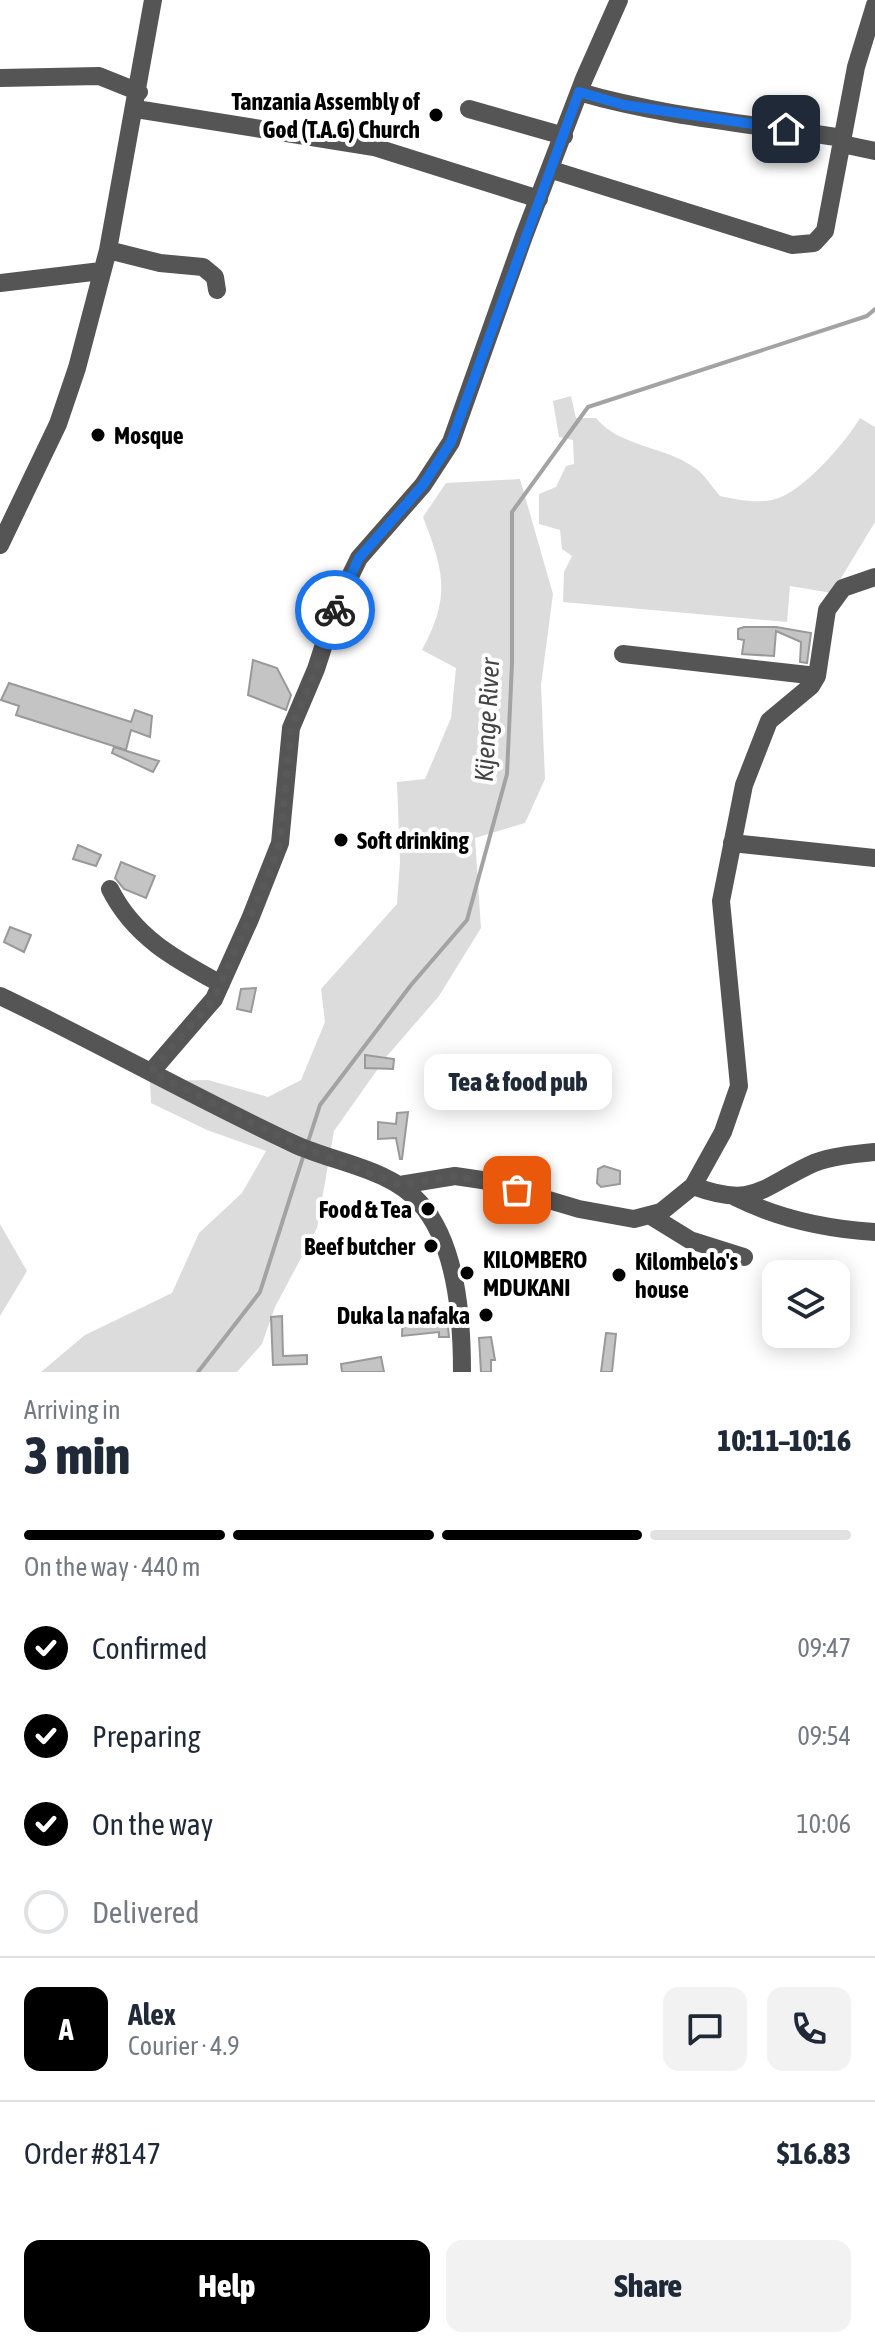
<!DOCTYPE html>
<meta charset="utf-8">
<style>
:root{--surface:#fff;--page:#f2f2f3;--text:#1f2937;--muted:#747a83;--line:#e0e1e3;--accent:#000}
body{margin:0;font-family:"Asap Condensed",sans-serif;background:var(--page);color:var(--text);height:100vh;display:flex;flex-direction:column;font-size:30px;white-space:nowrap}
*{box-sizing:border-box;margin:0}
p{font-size:26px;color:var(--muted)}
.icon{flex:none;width:44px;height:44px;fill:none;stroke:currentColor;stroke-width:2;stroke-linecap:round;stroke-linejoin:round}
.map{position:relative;height:1372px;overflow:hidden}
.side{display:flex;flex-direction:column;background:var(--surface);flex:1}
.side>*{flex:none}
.controls{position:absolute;left:762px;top:1260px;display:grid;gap:16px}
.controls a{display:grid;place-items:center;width:88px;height:88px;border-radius:16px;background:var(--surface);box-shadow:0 4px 20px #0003;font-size:40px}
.pin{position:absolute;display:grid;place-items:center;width:68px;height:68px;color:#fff;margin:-34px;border-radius:16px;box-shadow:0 4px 12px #0006}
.courier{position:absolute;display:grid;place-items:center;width:80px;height:80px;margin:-40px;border:6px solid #1a73e8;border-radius:50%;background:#fff;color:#222;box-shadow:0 2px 10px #0007}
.bubble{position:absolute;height:56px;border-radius:16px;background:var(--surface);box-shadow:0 4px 20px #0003;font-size:26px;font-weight:800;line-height:56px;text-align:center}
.overview em{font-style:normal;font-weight:800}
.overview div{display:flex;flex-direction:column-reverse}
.overview{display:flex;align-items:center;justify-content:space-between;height:136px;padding:0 24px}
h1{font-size:52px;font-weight:800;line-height:60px}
.bar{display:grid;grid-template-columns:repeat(4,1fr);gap:12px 8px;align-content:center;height:96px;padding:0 24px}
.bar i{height:10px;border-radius:6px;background:var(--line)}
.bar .selected{background:var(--accent)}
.bar p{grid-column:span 4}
.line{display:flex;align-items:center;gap:20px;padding:0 24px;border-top:2px solid var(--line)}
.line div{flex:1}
.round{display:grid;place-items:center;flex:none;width:84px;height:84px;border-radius:16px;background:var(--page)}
ol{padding:0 24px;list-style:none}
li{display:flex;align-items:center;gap:24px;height:88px}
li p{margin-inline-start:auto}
li .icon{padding:8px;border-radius:50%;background:var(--accent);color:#fff;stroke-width:4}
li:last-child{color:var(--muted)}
li i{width:44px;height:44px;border:4px solid var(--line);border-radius:50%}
.button{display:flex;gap:16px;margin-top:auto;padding:16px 24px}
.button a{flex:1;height:92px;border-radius:16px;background:var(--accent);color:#fff;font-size:32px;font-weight:800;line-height:92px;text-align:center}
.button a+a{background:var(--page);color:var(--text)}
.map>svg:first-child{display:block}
</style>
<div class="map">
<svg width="875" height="1372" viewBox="0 0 875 1372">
<rect width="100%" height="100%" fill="#fff"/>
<path fill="#dcdcdc" d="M571,396L576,418H596C619,447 666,446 695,468C705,475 712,487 720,496C738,500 763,505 781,497C806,487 847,441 860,418L875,427V522L832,593L790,586L787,622L563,602L564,572L572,556L562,549L560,530L539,524V494L556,487L566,466L574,464L573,440L559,437L553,401Z
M520,479L553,594L541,685L545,779L525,823L475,838L481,928L439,996L387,1056L334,1131L317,1228L275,1307L262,1344L237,1372H41L85,1335L172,1293L199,1233L242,1193L266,1151L207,1130L151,1103L150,1081L208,1080L268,1097L301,1080L325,1022L321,989L397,904L400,862L397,782L425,779L451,718L456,668L422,650C451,596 444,572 423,517L446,483Z
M0,1224L27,1271L0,1316Z"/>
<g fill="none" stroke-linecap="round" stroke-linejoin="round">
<path stroke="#a3a3a3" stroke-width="4" d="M307,1145L320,1105L411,985L467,920L507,774L512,663V512L588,407L867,316L875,309
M198,1372L260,1292L304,1154"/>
</g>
<path fill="#c4c4c4" stroke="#999" stroke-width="2" d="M744,627H776L811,633L807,663L800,662L801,642L776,631L774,656L742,654L744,640L738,639V629Z
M253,660L277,668L291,695L286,710L248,695Z
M9,683L131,722L135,710L152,716L150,737L131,730L126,750L16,715L19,706L1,700Z
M114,747L159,761L153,772L112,753Z
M78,845L101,855L96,866L73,859Z
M121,862L155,876L146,898L124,889L115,878Z
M10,927L31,935L24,952L4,942Z
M256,988L251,1012L237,1009L241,989Z
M365,1055L394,1059L393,1069L365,1068Z
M408,1112L402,1159H400L396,1138L378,1139V1122L396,1124L397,1113Z
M604,1166L620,1171V1184L601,1187L597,1183L598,1169Z
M446,1308L449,1337H439V1332L402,1336L403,1313Z
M282,1316L283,1356L307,1355V1364L273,1365L271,1317Z
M606,1333L616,1334L612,1372H601Z
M491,1337L495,1360H491V1372H481L479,1338Z
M381,1357L384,1372H342L341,1364Z"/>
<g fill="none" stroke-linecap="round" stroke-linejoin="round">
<path stroke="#555" stroke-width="18" d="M0,78L99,76L139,92
M579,92C665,117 754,124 843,138
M136,109L374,147L539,199
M469,109L564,136
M842,144L875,151
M552,170L792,245L814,243L825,231L856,67L875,5
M108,250L160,263L203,267L215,277L217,290
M0,283L101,271
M0,545L58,424L77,368L108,250L153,0
M623,654L817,676
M732,843L875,858
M110,889C134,937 175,959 221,984
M0,996C99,1043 195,1098 294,1144C335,1163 389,1168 420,1203C457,1244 462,1319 462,1372
M151,1072L214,999L250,919L280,843L291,728L316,669L338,601L359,558L423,485L451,442L524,236L584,79L619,0
M400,1185L455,1176L482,1180L579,1209L634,1219L661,1212L693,1186L723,1132L739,1086L721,901L744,785L769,721L811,686L817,676L827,610L843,588L875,577
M693,1186C755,1209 761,1187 814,1163C832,1156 855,1154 875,1152
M735,1197C777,1218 828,1229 875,1232
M651,1216L690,1240L744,1257"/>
</g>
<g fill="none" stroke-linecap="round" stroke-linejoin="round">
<path stroke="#595959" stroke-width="8" stroke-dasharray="0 14.4" d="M335,610L316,669L291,728L280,843L269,874L214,999L151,1072L297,1145L400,1185L455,1176L517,1190"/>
<path stroke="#1a73e8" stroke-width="10" d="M335,610L359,558L423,485L451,442L579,92L624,105L786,129"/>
</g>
<g fill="#000" stroke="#fff" stroke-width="3">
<circle cx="436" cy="115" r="8"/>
<circle cx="98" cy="435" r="8"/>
<circle cx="341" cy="840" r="8"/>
<circle cx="428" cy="1209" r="8"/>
<circle cx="431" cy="1246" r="8"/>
<circle cx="467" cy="1273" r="8"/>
<circle cx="619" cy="1275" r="8"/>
<circle cx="486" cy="1315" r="8"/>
</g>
<g text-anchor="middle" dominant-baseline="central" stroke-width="8" stroke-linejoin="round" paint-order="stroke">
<g font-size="24" font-weight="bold" fill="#000" stroke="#fff" text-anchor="end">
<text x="420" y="101">Tanzania Assembly of<tspan x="420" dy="28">God (T.A.G) Church</tspan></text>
<text x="114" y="435" text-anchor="start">Mosque</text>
<text x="357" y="840" text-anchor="start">Soft drinking</text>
<text x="412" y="1209">Food &amp; Tea</text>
<text x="415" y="1246">Beef butcher</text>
<text x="483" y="1259" text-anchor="start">KILOMBERO<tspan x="483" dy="28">MDUKANI</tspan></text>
<text x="635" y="1261" text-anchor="start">Kilombelo's<tspan x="635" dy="28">house</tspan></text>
<text x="470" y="1315">Duka la nafaka</text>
</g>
<g font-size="26" font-style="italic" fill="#444" stroke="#fff">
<text transform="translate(487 720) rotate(-87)">Kijenge River</text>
</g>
</g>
</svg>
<div class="controls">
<a><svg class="icon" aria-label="layers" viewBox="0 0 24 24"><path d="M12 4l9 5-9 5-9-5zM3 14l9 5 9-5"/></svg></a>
</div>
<div class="pin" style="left:517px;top:1190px;background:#ea580c"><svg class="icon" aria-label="bag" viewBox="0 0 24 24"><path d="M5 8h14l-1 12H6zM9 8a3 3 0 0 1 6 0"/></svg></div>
<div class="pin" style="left:786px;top:129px;background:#1f2937"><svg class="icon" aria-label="home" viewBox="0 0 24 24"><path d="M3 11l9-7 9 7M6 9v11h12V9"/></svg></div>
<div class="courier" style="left:335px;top:610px"><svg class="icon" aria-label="bike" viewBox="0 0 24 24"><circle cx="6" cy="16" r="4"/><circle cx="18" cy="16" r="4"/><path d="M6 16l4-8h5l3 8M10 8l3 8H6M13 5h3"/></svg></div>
<div class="bubble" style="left:424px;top:1054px;width:188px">Tea &amp; food pub</div>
</div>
<section class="side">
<div class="overview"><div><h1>3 min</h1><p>Arriving in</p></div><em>10:11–10:16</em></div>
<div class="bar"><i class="selected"></i><i class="selected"></i><i class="selected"></i><i></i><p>On the way · 440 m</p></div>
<ol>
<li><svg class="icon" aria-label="check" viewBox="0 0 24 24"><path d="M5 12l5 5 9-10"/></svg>Confirmed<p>09:47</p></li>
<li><svg class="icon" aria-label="check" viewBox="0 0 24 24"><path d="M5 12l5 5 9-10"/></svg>Preparing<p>09:54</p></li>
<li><svg class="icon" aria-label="check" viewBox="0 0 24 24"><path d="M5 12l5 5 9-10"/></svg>On the way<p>10:06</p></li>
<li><i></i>Delivered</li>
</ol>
<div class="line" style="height:144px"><b class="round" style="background:var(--accent);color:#fff">A</b><div><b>Alex</b><p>Courier · 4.9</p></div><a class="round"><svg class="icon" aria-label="chat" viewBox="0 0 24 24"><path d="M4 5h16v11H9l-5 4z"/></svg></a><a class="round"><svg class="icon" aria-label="phone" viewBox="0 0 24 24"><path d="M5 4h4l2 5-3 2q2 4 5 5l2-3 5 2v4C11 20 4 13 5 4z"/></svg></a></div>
<div class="line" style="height:104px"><div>Order #8147</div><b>$16.83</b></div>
<div class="button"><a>Help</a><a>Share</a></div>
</section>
